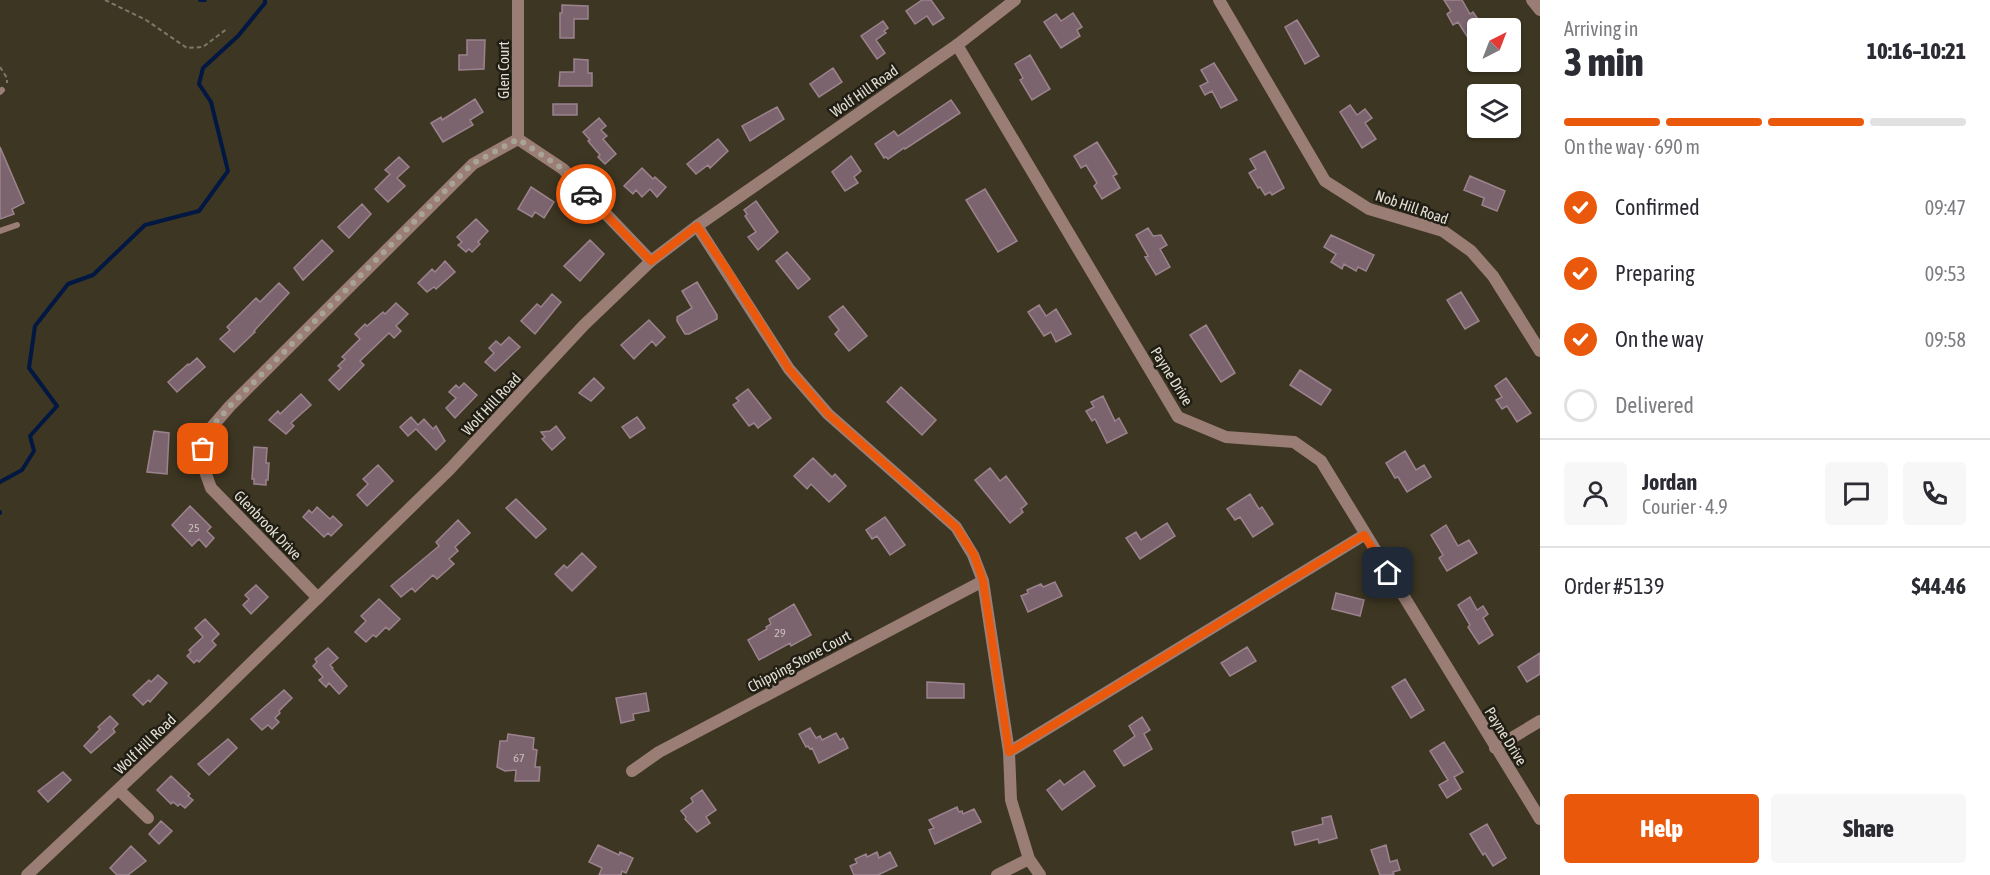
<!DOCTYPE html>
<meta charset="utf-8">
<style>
:root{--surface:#fff;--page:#f7f7f7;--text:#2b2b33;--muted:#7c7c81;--line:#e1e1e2;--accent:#ea580c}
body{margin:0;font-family:"Asap Condensed",sans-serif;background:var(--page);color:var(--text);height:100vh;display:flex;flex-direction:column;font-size:22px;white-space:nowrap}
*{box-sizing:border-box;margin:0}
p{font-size:20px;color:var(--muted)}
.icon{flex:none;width:33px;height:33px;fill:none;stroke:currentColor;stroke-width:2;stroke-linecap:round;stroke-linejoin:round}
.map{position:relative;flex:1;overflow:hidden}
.side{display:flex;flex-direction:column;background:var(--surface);width:450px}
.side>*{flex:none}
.needle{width:39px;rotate:42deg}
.controls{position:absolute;left:1467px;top:18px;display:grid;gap:12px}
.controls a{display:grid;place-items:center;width:54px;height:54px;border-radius:6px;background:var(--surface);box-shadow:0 2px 4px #0004;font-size:30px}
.pin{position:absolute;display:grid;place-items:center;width:51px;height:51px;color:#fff;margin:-26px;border-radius:12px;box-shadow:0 3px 9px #0006}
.courier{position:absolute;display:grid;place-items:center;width:60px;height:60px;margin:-30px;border:4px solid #ea580c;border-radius:50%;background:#fff;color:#222;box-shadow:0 2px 8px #0007}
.summary em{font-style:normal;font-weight:800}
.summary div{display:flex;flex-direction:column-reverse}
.summary{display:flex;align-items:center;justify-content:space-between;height:102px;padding:0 24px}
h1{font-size:39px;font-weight:800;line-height:45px}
.bar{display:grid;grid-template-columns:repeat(4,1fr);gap:9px 6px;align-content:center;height:72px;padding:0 24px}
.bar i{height:8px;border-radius:4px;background:var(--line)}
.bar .selected{background:var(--accent)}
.bar p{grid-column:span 4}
.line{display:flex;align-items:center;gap:15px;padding:0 24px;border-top:2px solid var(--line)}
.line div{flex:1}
.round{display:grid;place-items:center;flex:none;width:63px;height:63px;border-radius:6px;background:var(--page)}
ol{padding:0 24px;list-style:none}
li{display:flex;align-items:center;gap:18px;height:66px}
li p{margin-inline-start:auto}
li .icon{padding:6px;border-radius:50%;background:var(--accent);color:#fff;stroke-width:4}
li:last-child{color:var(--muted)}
li i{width:33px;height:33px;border:3px solid var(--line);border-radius:50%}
.button{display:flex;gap:12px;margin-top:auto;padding:12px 24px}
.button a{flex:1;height:69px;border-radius:6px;background:var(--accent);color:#fff;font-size:24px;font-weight:800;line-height:69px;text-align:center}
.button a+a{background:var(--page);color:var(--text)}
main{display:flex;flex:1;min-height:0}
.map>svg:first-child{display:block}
</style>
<main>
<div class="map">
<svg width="1540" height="875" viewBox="0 0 1540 875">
<rect width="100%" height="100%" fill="#3d3622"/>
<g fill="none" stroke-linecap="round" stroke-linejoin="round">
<path stroke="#021742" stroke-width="4" d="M200,0H205
M0,482L22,470L34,451L30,436L57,406L29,368L35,326L68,284L93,275L145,225L199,211L228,171L211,102L199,84L203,68L238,36L265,3V0
M0,512V513"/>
</g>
<path fill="#7c646f" stroke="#9b838e" stroke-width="1.5" d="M922,0H931L944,18L933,25L927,16L915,24L906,11Z
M1444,0H1462L1470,14L1473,12L1484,28H1478V37L1470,41L1458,22L1453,25L1447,14L1451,11Z
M562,5L588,6V19H574V38H560V13H562Z
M1073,13L1082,27L1077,30L1080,36L1061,48L1044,22L1056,14L1061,21Z
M1297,20L1319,56L1305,64L1285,27Z
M883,21L888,28L884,31L886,33L876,40L885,53L877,59L861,36Z
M467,40H485L484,69L459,70V55H467Z
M1030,55L1050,89L1032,100L1020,80L1023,78L1015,64Z
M574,59L588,60V73H592V86H559L560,72H574Z
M1214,63L1237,100L1221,108L1212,91L1205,95L1200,86L1208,82L1201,70Z
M833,68L842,82L819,97L810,84Z
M475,99L483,112L470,120L473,125L443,142L431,123L441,117L442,120Z
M951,100L960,113L905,149L904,148L888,159L886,157L884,158L875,144L894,131L898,136Z
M553,104H577V115H553Z
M1350,105L1357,115L1365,109L1372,118L1365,123L1376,139L1362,148L1340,112Z
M777,107L784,119L750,141L742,126Z
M599,118L606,126L601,130L607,136L603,139L616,154L605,164L598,157L600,155L588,141L590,140L583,132Z
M718,139L728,151L710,168L708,165L696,174L687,164Z
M1097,142L1117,174L1113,176L1120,188L1102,199L1094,186L1097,183L1086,165L1081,168L1074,156Z
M0,147L24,203L12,209L14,214L0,219Z
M1265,151L1284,188L1272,195L1270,192L1265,195L1260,187L1258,188L1249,173L1256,169L1250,159Z
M851,156L861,171L854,177L858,183L845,191L832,172Z
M399,157L409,167L397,178L405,186L388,202L375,189L390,174L385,170Z
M642,168L653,179L655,177L666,187L657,197L650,189L642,197L636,190L633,194L624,186Z
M1470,176L1505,191L1497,211L1482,205L1484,198L1464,190Z
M531,187L554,202L544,218L535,212L532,217L518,209Z
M985,189L1017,241L998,252L966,200Z
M756,201L778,232L758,250L748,237L756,232L745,216L747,214L744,210Z
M362,204L371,214L349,238L338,227Z
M476,219L488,231L478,242L480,244L472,252L469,249L466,252L458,245L462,242L457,237Z
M1148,228L1153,236L1161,235L1167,245L1160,249L1170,267L1156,275L1145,257L1148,256L1136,235Z
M1331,235L1374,255L1366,271L1358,267L1356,271L1344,264L1342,269L1331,262L1336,254L1324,247Z
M322,240L333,251L303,280L294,268Z
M590,240L604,254L580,281L564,266Z
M787,252L810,279L798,289L776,261Z
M445,261L455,272L436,289L434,287L427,292L418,283L432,269L435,272Z
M697,282L717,315V319L689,334H685L677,321V317L692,308L682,291Z
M279,283L289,293L254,331L255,332L234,352L220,339L230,330L227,327L256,298L260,302Z
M1461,292L1479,321L1465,329L1447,300Z
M552,294L561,302L535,334L521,321L537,304L541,307Z
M396,303L408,314L396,326L401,331L394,338L389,333L360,361L364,365L339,390L329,380L341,368L338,366L345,359L342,357L360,339L355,334L365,324L367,326L383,312L385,314Z
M1039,305L1046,316L1056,309L1071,334L1056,342L1051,332L1044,336L1028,312Z
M843,306L867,336L849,351L835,334L839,330L829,317Z
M649,320L665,337L656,346L652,341L634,359L621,345Z
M1206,325L1235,373L1221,382L1190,335Z
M509,337L520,347L495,371L485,362L494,353L489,348L496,341L501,345Z
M197,358L205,367L177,392L168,382L188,364L189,365Z
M1300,370L1331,390L1321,405L1290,385Z
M594,378L604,388L591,401L579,393Z
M1506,378L1531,413L1517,422L1507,406L1502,409L1496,400L1502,397L1495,386Z
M464,383L477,395L455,418L446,408L456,398L449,392L456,385L459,388Z
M901,387L936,420L922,435L887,402Z
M748,389L771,418L758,428L754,423L749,426L733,405L739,401L736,398Z
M301,394L311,405L291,423L294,426L286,434L269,420L278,411L280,414Z
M1103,396L1115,421L1119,418L1127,433L1107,443L1095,419L1092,421L1086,411L1094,407L1091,402Z
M411,417L418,425L424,419L433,429L436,426L445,441L436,450L416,429L408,436L400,427Z
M637,417L645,428L630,438L622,427Z
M556,426L565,438L552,450L542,439L545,437L541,432L550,431Z
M154,431L169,433L167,474L147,472Z
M254,447L267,448L266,463H269L268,480H266V485L254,484V479H252Z
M1405,451L1416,470L1424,465L1431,477L1407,492L1398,477L1395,478L1386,463Z
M813,458L832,477L835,474L846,486L829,502L811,484L807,489L794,476Z
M378,465L393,481L367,506L357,495L368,484L363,479Z
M990,468L1000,481L1006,476L1027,504L1021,509L1023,512L1010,523L975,480Z
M1250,494L1259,509L1262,507L1273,524L1253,537L1240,517L1235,520L1227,509Z
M516,499L546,529L536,538L506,508Z
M190,506L211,527L207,531L214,538L206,547L199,539L192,546L172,525Z
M317,507L330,519L333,516L342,525L331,536L328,533L324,537L303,517L309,510L312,513Z
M885,517L905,545L890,555L877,536L872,539L866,530Z
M458,520L470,533L455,547L458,551L449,559L454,564L437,579L433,575L415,592L412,588L401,597L391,586L439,546L436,542Z
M1167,523L1175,536L1140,559L1126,538L1136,532L1141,540Z
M1446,525L1458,546L1469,540L1477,553L1447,571L1439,558L1443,555L1431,535Z
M582,553L596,567L572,591L555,574L564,565L567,568Z
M1055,582L1062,596L1028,612L1021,596L1028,593L1027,590L1041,584L1043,587Z
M256,585L268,597L251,614L243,605L249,599L245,595Z
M1336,593L1364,600L1360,616L1332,609Z
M1470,597L1477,610L1483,606L1488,614L1483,618L1493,635L1479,644L1468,627L1470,625L1458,605Z
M379,599L400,619L389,630L386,627L376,637L373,635L366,642L355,632L366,621L361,616Z
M794,604L811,635L791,646L790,643L759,660L748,640L767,629L766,627L771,624L769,619Z
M205,619L219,634L212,641L216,645L199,662L197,660L194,663L187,656L191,652L189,650L203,637L195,628Z
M1247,647L1256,661L1230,676L1221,663Z
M328,648L338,658L330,665L333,668L332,669L347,686L339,694L329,683L326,687L319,680L323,677L313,666L317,662L315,659Z
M1540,653V674L1527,682L1518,667Z
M158,675L167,683L150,702L148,700L143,705L133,695L149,680L151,682Z
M1405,679L1424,710L1411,718L1392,687Z
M927,682L964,684V698H927Z
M284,690L292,698L279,711L280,713L275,718L279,722L272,729L268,725L262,730L251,719Z
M646,693L649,711L633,714L634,720L621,723L616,698Z
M110,716L118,724L113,729L115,732L91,753L84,746L100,729L98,727Z
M1142,717L1150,730L1144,734L1152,749L1124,766L1114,751L1135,736L1129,726Z
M810,728L816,738L820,736L822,740L836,733L840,740L843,738L848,748L819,763L812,748L810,749L808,746L806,747L799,734Z
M508,734L534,738L533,749L537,750L535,767H540L539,781H515L516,770L505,771L497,767L500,741H507Z
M228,739L237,748L209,775L198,764Z
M1444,742L1463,772L1454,777L1461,789L1447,798L1439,785L1448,780L1430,751Z
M1084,771L1095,786L1062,810L1047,790L1060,780L1064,785Z
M63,772L71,780L48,802L38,791Z
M171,776L190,794L188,796L193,800L185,808L180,804L178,806L173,802L171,804L157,790Z
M702,790L716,810L706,817L710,823L697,832L685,819L686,817L681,811L693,802L691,798Z
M957,807L959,812L962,811L963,814L974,809L981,822L935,844L929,830L934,828L929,820Z
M1331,816L1337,838L1319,843L1318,839L1295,845L1292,832L1323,824L1322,818Z
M161,821L172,831L159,844L149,834Z
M1487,824L1506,858L1493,866L1485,853L1483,855L1470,834Z
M598,845L619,855L620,852L633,858L626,873L622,871L621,875H599L602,868L589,862Z
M1386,845L1390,862L1397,860L1400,870L1393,872L1394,875H1380L1371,850Z
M131,846L146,861L128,875H117L110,868Z
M877,852L879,858L890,852L897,866L878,875H854L850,866L857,863L855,859L866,854L867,857Z"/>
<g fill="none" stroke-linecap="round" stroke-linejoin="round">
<path stroke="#7d7867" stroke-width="2" stroke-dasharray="4.5 3" stroke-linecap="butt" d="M105,0L146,20L187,48L203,47L228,28
M0,67L7,78V83"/>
<path stroke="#9a7d75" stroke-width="6" d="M0,92L2,90
M0,231L17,225"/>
<path stroke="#9a7d75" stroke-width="12" d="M1219,0L1325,181L1369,209L1443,231L1471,251L1493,276L1540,351
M1532,0L1540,10
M957,45L1178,417L1226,437L1294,442L1321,461L1540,819
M518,139L563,169L651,261
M518,139V0
M697,226L789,369L828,414L956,527L973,555L983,581L1009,752L1011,800L1029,859L1040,875
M318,598L211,488L202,463L204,436L230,406L473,164L518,139
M1495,748L1540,721
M1009,752L1364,535
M632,771L659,752L983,581
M119,790L148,818
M997,875L1029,859"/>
<path stroke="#9a7d75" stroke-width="12" d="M27,875L206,707L450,469L584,325L651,261L697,226L957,45L1015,0"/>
</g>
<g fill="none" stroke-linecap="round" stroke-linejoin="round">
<path stroke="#a8a394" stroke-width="6" stroke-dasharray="0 10.8" d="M203,449L204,436L230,406L472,164L518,139L563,169L586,194"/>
<path stroke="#ea580c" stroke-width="8" d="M586,194L651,261L697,226L727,270L789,369L828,414L956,527L974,555L983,581L1009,752L1364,535L1388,573"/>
</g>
<g text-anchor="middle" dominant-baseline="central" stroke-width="5" stroke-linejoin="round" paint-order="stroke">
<g font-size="12" fill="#c8c0b9">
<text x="194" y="528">25</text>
<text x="780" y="633">29</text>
<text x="519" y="758">67</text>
</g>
<g font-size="15" fill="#e2ded2" stroke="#211e15">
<text transform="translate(503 70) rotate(-90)">Glen Court</text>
<text transform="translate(864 91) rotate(-35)">Wolf Hill Road</text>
<text transform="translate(1412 207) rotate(19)">Nob Hill Road</text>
<text transform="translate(1172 376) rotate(58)">Payne Drive</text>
<text transform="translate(491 404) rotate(-47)">Wolf Hill Road</text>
<text transform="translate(268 525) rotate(46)">Glenbrook Drive</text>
<text transform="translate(799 661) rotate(-28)">Chipping Stone Court</text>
<text transform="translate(1506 736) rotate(58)">Payne Drive</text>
<text transform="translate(145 744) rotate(-44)">Wolf Hill Road</text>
</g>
</g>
</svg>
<div class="controls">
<a><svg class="needle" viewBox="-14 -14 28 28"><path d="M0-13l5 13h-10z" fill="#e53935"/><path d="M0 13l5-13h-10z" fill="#7c7c81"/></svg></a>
<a><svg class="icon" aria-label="layers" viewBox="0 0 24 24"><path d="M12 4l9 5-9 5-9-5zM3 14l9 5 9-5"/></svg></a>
</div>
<div class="pin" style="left:203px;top:449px;background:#ea580c"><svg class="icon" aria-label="bag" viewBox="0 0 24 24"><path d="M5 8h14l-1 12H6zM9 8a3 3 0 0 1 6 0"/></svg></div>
<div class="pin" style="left:1388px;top:573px;background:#1f2937"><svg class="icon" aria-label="home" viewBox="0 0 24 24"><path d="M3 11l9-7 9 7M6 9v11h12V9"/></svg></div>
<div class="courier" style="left:586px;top:194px"><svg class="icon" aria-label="car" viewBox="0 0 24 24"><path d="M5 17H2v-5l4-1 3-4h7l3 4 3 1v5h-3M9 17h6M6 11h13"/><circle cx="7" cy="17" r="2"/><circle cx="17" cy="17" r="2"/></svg></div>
</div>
<section class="side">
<div class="summary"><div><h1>3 min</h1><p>Arriving in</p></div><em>10:16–10:21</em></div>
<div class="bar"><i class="selected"></i><i class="selected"></i><i class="selected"></i><i></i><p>On the way · 690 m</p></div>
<ol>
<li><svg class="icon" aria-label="check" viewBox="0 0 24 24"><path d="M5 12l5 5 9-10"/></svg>Confirmed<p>09:47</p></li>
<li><svg class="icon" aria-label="check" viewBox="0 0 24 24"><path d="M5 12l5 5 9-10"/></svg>Preparing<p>09:53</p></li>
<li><svg class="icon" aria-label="check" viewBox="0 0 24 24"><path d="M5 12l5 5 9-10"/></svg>On the way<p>09:58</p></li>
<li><i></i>Delivered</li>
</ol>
<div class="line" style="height:108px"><a class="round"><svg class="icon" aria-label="person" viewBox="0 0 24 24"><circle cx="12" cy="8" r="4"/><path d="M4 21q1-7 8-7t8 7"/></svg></a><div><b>Jordan</b><p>Courier · 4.9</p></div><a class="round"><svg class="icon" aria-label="chat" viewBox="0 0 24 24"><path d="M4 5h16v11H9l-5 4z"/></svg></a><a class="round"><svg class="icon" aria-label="phone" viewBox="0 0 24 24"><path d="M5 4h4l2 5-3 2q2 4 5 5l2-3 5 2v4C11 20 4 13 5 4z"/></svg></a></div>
<div class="line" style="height:78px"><div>Order #5139</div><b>$44.46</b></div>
<div class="button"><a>Help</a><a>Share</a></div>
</section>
</main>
